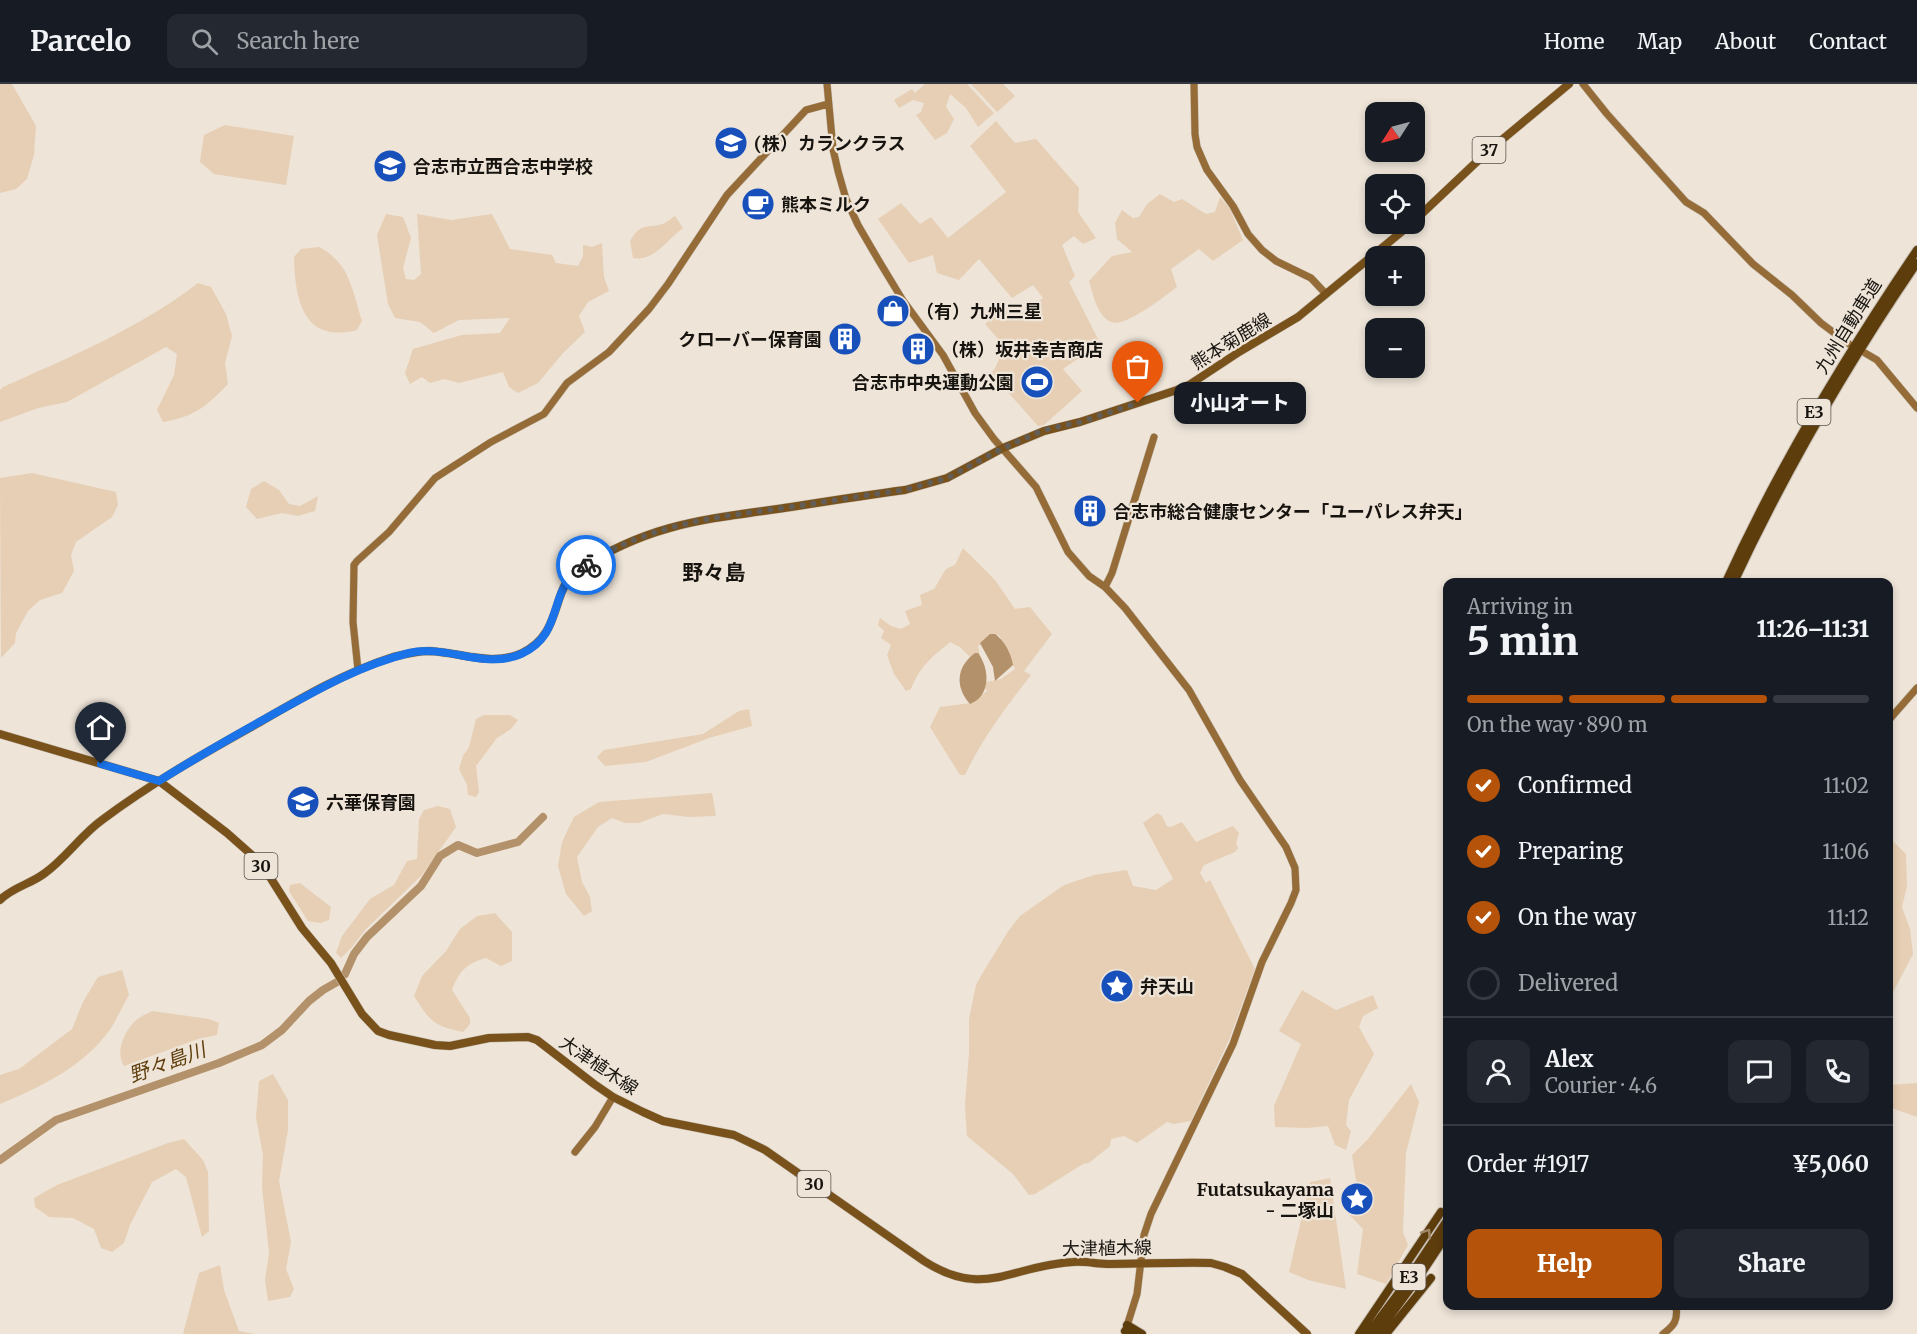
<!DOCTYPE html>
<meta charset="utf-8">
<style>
:root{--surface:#171b24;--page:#242831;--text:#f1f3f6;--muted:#9ea1a6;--line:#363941;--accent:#b45309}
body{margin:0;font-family:Merriweather,"Noto Sans JP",serif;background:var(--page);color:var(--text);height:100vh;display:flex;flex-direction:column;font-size:22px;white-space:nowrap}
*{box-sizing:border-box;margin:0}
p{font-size:20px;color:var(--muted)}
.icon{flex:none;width:33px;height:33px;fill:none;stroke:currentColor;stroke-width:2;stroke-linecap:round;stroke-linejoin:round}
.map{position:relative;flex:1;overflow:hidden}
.sheet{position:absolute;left:1443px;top:494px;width:450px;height:732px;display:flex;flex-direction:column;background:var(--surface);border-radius:12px;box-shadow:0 3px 9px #0003}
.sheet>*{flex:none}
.needle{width:39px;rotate:234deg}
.controls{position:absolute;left:1365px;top:18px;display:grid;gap:12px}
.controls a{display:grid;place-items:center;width:60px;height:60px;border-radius:12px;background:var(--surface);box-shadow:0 3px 9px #0003;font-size:30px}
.pin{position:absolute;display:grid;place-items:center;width:51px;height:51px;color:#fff;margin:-62px -26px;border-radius:50% 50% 50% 0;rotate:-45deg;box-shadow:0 0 6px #0007}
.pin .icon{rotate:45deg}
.courier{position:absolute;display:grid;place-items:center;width:60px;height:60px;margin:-30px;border:4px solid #1a73e8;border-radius:50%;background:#fff;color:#222;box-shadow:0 2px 8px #0007}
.bubble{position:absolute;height:42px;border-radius:12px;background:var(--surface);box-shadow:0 3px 9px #0003;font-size:20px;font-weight:800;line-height:42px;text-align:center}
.summary em{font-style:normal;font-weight:800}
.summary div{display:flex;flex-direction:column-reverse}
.summary{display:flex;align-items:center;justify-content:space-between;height:102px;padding:0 24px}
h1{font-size:39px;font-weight:800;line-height:45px}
.bar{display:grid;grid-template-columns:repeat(4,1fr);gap:9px 6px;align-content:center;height:72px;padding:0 24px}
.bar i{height:8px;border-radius:4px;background:var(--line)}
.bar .on{background:var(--accent)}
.bar p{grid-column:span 4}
.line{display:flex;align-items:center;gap:15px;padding:0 24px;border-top:2px solid var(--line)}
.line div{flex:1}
.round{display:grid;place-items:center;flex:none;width:63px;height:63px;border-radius:12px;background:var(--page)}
ol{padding:0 24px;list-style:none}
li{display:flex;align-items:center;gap:18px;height:66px}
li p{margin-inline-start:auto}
li .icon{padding:6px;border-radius:50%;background:var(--accent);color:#fff;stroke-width:4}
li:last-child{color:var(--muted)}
li i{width:33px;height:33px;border:3px solid var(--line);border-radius:50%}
.primary-button{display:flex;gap:12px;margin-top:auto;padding:12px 24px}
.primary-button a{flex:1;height:69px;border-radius:12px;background:var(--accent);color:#fff;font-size:24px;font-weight:800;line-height:69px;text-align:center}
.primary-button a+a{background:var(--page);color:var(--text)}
header{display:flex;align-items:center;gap:36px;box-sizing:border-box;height:84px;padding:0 30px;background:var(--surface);border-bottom:2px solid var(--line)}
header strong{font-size:28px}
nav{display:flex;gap:33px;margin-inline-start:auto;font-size:21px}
.search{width:420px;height:54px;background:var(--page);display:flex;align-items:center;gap:15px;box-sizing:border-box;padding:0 21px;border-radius:12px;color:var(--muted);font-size:22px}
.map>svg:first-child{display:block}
</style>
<header>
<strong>Parcelo</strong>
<div class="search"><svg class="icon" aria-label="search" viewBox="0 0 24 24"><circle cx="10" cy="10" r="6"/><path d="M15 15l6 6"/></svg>Search here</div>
<nav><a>Home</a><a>Map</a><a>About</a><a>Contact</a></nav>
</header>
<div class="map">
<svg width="1917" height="1250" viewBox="0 0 1917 1250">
<rect width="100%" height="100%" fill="#eee4d8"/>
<path fill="#e6cfb4" d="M0,0H12L36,42L34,71L27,95L16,105L0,109Z
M925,0H967L994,29L978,43L966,24L950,10L946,23L954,35L947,49L935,56L916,31L921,28L924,19L913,16L899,24L894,16L912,5L915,9Z
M971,0H1003L1015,12L997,28Z
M996,37L1015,59L1036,55L1079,104L1078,128L1096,154L1083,160L1074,152L1062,161L1075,192L1069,198L1100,259L1063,285L1082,307L1044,341L1038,342L991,289L994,286L1005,263L985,240L1005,224L1010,231L1014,228L1018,232L1043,214L1033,201L1012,214L979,175L959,196L937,189L933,171L909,179L878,135L901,119L920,140L931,133L948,154L1006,108L970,62Z
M225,41L294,52L286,101L214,90L200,78L204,51Z
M1160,110L1174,118L1182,115L1206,130L1215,128L1220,113L1230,125L1243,156L1213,177L1199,165L1171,185L1177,203C1165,212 1125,244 1111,238C1097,232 1093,210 1089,197L1112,172L1132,168L1117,155L1115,139L1122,126L1133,134L1139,133L1147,120Z
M386,130L403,133L411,154L403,184L406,195L414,196L421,190L417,130L451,136L492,130L510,165L552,171L556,179L578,182L583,172V161L592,163L602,159L604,193L609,207L588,218L579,232L585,248L564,268L538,299L518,309L509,303L503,288L459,299L444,295L430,299L422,293L410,300L405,289L413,265L462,251L500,249L510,234L459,236L434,249L420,238L395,234L388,220L377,151Z
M675,132L683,144C668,155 654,178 633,174L630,157C641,138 646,145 662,140C667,139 671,134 675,132Z
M319,163C350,179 352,206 362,237L357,246C303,260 295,215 294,173L301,165Z
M198,199L211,203L226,230L232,252L225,279L228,300C207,322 194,333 163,338L157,326L174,291L177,270L166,263L67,318L38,324L0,338V306L3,303C70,273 140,244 198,199Z
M32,389L116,408L118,421L112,433L76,458L71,471L74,487L62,509L40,516L28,527L16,549L15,559L1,574L0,394Z
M264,397L279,406L289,420L300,422L318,412L315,427L298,432L282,429L257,435L246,423L251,405Z
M963,464L995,496L1015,525L1030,523L1052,550L1024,587L1031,591C1006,623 982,655 965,691H960L930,643L940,623L971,619L987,607L983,601L986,598L1001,595L1015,585L999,551L978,562L980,571L972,575L960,563L950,558C931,574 920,582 911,605L906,607L894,590L887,571L891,561L881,554L884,547L878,541L880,534L891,542L901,545L910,540L905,527L922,521L920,511L934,505L946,485L955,481Z
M749,625L752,642L709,654L646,678L605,682L597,673L604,666L703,650L739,627Z
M484,631H510L518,636L511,645L497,654L476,682L479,708L476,713L468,711L467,701L459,685L463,672L469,663L476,635Z
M712,709L716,732L689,733L663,730L639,739H625L612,734L598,743L577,773L582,798L590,813L592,827L584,832L566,810L558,782L562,758L574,733L599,718Z
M438,722L450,725L456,743L422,791L366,845L352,863L341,874L336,869L342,852L370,815L394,801L407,777L417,775L419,735L424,726Z
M1157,729L1162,732L1167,742L1171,743L1182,738L1196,758L1233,742L1239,749L1236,759L1238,764L1235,768L1204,781L1200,789L1206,799L1210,796L1255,885L1229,956L1191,1037L1174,1040L1167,1038L1137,1059L1124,1052L1111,1055L1110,1062L1089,1079L1083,1080L1035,1110L1029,1111L1013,1090L967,1052L965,1021L969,969V935L976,901L982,890L1009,846L1020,832L1064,801L1094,791L1127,786L1133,802L1156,806L1173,795L1143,739Z
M1891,755L1906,770L1907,802L1902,823L1910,845L1913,870L1891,912L1888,911V756Z
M300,799L331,823L329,836L321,839L308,837L289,807L290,801Z
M495,829L512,848V877L501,882L486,874C467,879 459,887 452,906L470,934V940L463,948C433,942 430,937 414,912L422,892L446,867L460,845L477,832Z
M122,886L129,911C123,921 118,933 111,944C85,982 41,1003 0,1020V991L19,985L72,945L83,918L98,893Z
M1302,906L1336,926L1373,911L1378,924L1363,932L1359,943L1374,970L1349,1016L1346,1041L1351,1047L1346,1066L1335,1061L1328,1042L1307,1044L1275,1043L1274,1022L1301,960L1279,947Z
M152,927L209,935L219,939L217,951L198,955L124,982C115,969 124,948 135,937C139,933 147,930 152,927Z
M273,990L288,1016V1046L279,1097L291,1158L286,1185L294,1205L290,1213L268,1217L265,1196L269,1169L262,1103L263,1071L256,1034L259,997Z
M1917,999V1033L1889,1023V1001Z
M1411,1000L1419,1018L1406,1069L1403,1148L1408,1161L1386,1200L1357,1190L1363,1145L1343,1124L1357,1103L1352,1071L1368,1055Z
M184,1055L203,1076L208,1088L209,1147L202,1153L186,1093L176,1085L152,1098L130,1141L124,1159L112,1168L101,1164L94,1145L73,1134L49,1133L35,1123L34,1114L57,1101L168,1059Z
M1330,1094L1346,1205L1308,1196L1289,1188L1310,1098Z
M220,1181L224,1206L239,1247L255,1250H183L199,1189Z"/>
<path fill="#b3916a" d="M990,550H995C1005,557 1011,570 1013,581L995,597L993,583L980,559Z
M975,569H978C990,585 991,612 970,620C955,603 956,583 975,569Z"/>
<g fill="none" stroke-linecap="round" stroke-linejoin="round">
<path stroke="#b3916a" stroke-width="8" d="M345,890L354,870L367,853L421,802L440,772L458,761L477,769L518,758L543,733
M0,1076L56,1036L219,979L262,961L282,946L309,917L323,906L337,898"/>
<defs>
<path id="secondary" d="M827,0L833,65L838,87L846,115L858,141L879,177L902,215L943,271L975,329L994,355L1036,403L1068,468L1089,492L1105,503L1125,524L1189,606L1240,696L1286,763L1295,784L1296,806L1291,819L1262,878L1233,960L1151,1130L1144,1151L1137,1210L1126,1245
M1194,0L1195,50L1197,63L1207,86L1233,122L1248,150L1262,166L1276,177L1311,194L1326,210
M1583,0L1607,30L1686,118L1704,129L1753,180L1792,211L1821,239L1849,260
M1865,269L1877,276L1917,324
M1105,503L1112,489L1154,353
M358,586L353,538L354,481L357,477L389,448L435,394L491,358L544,330L567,299L609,268L649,225L668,200L727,111L806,26L828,20
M1888,637L1917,604
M1888,954H1889
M575,1068L595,1043L613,1013
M1663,1250C1675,1241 1678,1236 1676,1221"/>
<path id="primary" d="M1414,137L1486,69L1569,0
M0,650L159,697L227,749L253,772L270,793L302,844L331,879L362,930L378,947L389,951L435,961L450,962L489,954L528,953L537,956L594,1000L613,1013L643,1028L663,1037L734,1051L765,1066L924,1177C985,1216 1011,1181 1073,1178C1085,1177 1098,1180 1110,1180C1143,1180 1177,1178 1211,1179L1225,1183L1242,1190L1307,1250
M0,816C13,803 31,800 45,789C66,774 81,751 102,736C150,700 201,671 253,642C298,616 343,589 393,573C405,570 417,567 429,567C460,568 492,583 522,569C564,549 550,505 578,486C651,438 709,435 791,423C829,417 867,411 905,406L947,394L1003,364L1044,347L1080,338L1177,306L1189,301L1239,268L1298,233L1411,140"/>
<path id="highway" d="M1726,498C1779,381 1845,272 1917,166
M1734,498C1786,387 1848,280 1917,179
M1127,1241L1142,1250
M1125,1247L1130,1250
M1359,1250L1441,1128
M1368,1250L1398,1210L1448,1135
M1377,1250L1421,1190L1448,1149
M1386,1250L1431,1194"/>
</defs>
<use href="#secondary" stroke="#c7bfb4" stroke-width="8"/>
<use href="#primary" stroke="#c7bfb4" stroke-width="9"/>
<use href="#highway" stroke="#c7bfb4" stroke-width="10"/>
<use href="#secondary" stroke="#956c37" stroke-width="7"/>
<use href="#primary" stroke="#79521b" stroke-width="8"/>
<use href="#highway" stroke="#5e3d0d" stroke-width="8"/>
</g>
<defs><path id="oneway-chevron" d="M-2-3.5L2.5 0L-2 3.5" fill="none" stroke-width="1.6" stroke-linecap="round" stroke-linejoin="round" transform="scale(1.5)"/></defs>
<use stroke="#9f8868" href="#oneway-chevron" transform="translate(1427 1149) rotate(-57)"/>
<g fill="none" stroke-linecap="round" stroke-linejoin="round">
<path stroke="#625d56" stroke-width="6" stroke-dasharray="0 10.8" d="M586,481C650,439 718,433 791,423C829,417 867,411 905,406L947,394L1003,364L1044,346L1080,338L1138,319"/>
<path stroke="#1a73e8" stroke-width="8" d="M101,680L159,697C192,676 226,657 261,637C308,611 356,582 409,569C446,560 485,586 521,570C560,552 550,518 571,492C575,487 581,484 586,481"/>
</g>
<defs>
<symbol id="school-disc" viewBox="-11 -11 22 22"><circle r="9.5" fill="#174fbb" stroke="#eee4d8"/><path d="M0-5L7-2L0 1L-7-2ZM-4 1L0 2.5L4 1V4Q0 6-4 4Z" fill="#fff"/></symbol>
<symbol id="cafe-disc" viewBox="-11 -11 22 22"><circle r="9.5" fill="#174fbb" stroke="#eee4d8"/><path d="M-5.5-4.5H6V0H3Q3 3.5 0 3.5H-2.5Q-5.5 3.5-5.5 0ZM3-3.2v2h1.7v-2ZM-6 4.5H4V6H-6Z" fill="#fff"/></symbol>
<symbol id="shop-disc" viewBox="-11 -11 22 22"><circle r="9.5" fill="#174fbb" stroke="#eee4d8"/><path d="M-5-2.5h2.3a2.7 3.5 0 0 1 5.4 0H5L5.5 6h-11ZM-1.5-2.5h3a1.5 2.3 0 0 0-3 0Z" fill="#fff"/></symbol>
<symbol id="building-disc" viewBox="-11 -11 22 22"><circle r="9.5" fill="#174fbb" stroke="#eee4d8"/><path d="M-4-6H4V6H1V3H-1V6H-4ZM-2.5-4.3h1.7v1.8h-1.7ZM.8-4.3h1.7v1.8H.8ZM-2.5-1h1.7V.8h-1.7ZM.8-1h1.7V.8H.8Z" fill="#fff"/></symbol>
<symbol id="stadium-disc" viewBox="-11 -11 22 22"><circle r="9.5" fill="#174fbb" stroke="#eee4d8"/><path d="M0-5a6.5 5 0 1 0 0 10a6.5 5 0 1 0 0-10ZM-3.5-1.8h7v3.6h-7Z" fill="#fff"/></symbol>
<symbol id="sight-disc" viewBox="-11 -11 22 22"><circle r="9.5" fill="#174fbb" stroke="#eee4d8"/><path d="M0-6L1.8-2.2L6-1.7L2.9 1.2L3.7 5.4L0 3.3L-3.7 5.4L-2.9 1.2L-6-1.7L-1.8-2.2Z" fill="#fff"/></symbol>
</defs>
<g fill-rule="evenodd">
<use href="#school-disc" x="712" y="40" width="38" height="38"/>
<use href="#school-disc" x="371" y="63" width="38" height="38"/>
<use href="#cafe-disc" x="739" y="101" width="38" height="38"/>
<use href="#shop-disc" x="874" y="208" width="38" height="38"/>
<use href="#building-disc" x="826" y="236" width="38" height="38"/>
<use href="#building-disc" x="899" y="246" width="38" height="38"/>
<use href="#stadium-disc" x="1018" y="279" width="38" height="38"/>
<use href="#building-disc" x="1071" y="408" width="38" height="38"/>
<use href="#school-disc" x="284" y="699" width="38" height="38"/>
<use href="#sight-disc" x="1098" y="883" width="38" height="38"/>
<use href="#sight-disc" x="1338" y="1096" width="38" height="38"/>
</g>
<g text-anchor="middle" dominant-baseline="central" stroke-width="4.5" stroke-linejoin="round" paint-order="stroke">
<g fill="#eee4d8" stroke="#58524c" stroke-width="1.5">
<rect x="1472.5" y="53" width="33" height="26" rx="4.5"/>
<rect x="1797.5" y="315" width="33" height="26" rx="4.5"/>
<rect x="244.5" y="769" width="33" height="26" rx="4.5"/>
<rect x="797.5" y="1087" width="33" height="26" rx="4.5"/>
<rect x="1392.5" y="1180" width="33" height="26" rx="4.5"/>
</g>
<g font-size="16" font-weight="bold" fill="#171410">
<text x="1489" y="66">37</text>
<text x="1814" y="328">E3</text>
<text x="261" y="782">30</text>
<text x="814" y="1100">30</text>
<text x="1409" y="1193">E3</text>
</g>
<g font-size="18" font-weight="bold" fill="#171410" stroke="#eee4d8" text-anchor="start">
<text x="754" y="59">(株）カランクラス</text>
<text x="413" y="82">合志市立西合志中学校</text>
<text x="781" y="120">熊本ミルク</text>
<text x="916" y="227">（有）九州三星</text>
<text x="822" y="255" text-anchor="end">クローバー保育園</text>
<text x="941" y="265">（株）坂井幸吉商店</text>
<text x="1014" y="298" text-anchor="end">合志市中央運動公園</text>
<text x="1113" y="427">合志市総合健康センター「ユーパレス弁天」</text>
<text x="326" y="718">六華保育園</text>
<text x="1140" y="902">弁天山</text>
<text x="1334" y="1105" text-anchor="end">Futatsukayama<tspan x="1334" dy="21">- 二塚山</tspan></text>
</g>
<g font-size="18" fill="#171410" stroke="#eee4d8">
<text transform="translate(1848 242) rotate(-58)">九州自動車道</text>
<text transform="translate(1231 257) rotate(-32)">熊本菊鹿線</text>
<text transform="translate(599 981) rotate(34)">大津植木線</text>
<text transform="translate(1107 1164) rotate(-1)">大津植木線</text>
</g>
<g font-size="20" font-style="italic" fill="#603e0c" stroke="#eee4d8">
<text transform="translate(167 978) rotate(-20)">野々島川</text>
</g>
<g font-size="21" font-weight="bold" fill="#171410" stroke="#eee4d8">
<text x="714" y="488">野々島</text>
</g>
</g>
</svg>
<div class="controls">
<a><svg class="needle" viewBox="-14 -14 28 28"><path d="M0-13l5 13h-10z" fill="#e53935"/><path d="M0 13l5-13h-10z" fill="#9ea1a6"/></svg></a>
<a><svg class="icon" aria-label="locate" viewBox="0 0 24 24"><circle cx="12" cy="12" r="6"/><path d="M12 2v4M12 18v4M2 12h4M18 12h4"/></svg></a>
<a>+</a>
<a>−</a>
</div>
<div class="pin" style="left:1138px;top:319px;background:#ea580c"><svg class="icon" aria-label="bag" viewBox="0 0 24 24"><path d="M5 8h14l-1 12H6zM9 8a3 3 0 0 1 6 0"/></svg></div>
<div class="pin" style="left:101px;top:680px;background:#1f2937"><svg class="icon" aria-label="home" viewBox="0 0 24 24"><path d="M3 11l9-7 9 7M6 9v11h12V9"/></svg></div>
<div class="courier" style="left:586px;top:481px"><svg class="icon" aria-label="bike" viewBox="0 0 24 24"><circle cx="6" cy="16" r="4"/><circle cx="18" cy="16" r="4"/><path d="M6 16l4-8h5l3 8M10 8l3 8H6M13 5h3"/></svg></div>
<div class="bubble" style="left:1174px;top:298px;width:132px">小山オート</div>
<section class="sheet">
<div class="summary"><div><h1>5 min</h1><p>Arriving in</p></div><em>11:26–11:31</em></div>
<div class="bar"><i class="on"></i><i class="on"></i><i class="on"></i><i></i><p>On the way · 890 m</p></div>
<ol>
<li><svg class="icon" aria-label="check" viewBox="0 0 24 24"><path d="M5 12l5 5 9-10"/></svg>Confirmed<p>11:02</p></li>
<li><svg class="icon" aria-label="check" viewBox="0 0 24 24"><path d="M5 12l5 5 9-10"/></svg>Preparing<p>11:06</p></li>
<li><svg class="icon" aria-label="check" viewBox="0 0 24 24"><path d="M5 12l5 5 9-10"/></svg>On the way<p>11:12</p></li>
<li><i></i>Delivered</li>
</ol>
<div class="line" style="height:108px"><a class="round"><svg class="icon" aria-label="person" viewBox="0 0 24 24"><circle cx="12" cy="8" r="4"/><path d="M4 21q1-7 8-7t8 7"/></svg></a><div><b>Alex</b><p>Courier · 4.6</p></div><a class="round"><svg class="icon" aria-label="chat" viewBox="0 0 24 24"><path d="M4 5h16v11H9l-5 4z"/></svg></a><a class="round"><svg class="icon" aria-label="phone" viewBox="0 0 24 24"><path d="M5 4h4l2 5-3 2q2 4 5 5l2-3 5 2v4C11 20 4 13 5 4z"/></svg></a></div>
<div class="line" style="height:78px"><div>Order #1917</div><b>¥5,060</b></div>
<div class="primary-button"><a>Help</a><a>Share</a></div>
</section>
</div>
